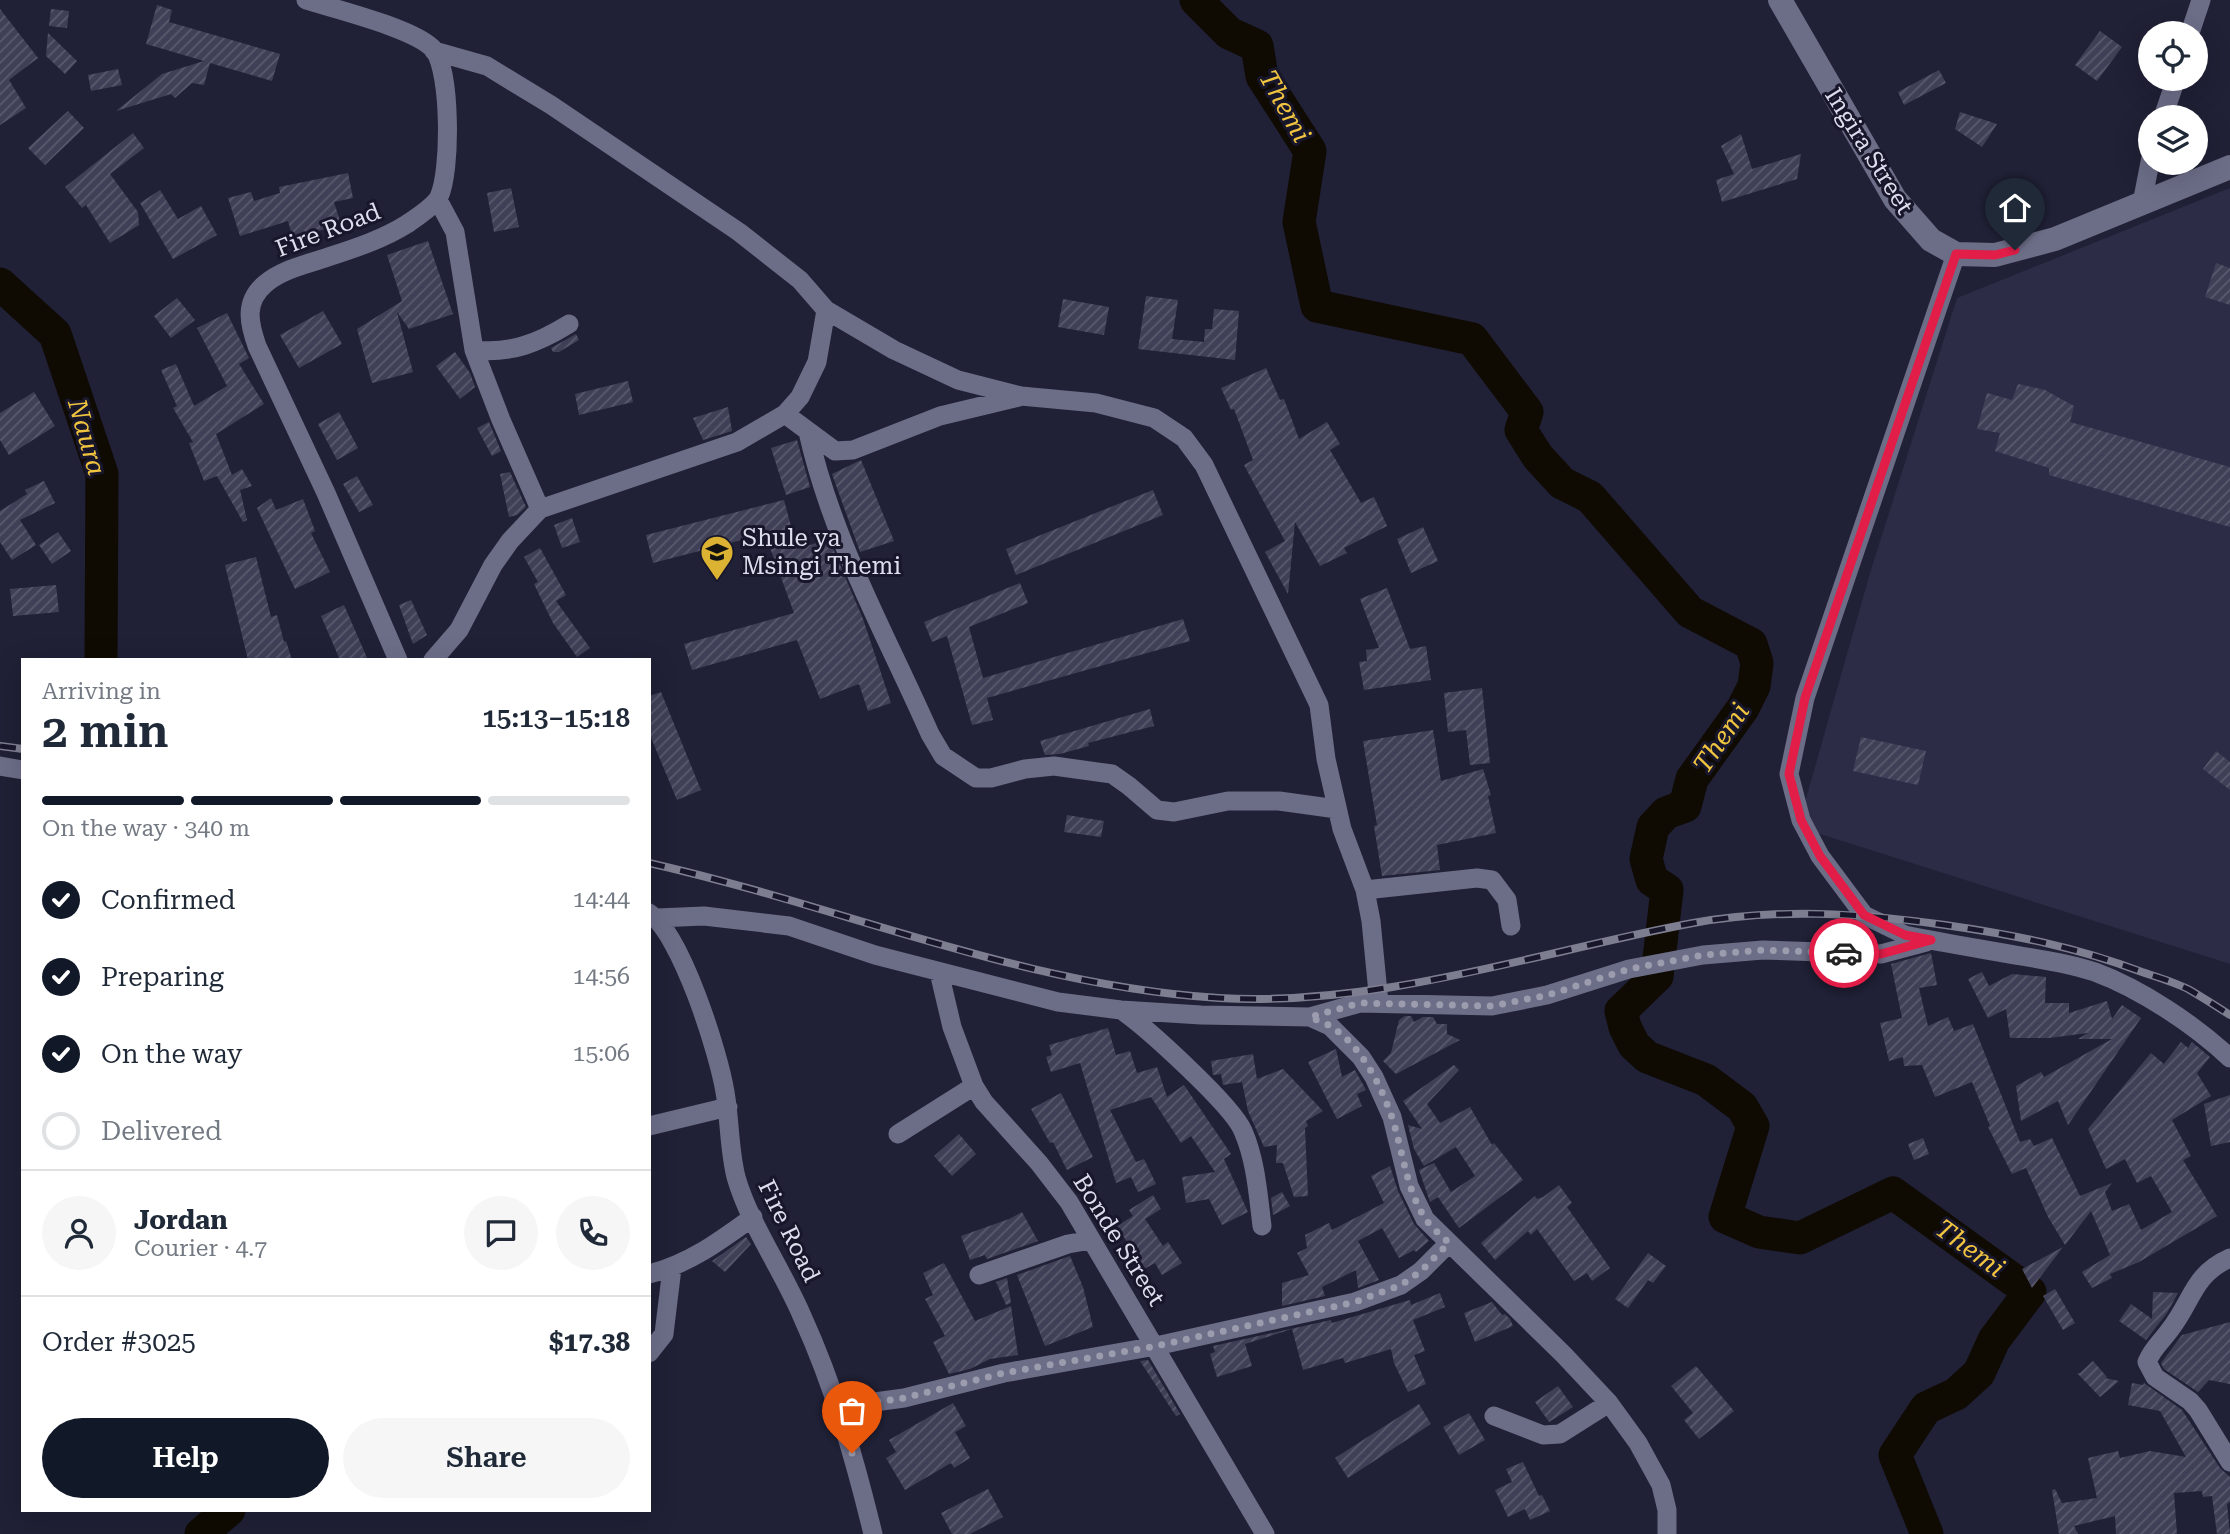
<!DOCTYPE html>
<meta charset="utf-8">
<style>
:root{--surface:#fff;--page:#f6f6f7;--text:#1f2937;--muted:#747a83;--line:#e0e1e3;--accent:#111827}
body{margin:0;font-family:"Roboto Serif",serif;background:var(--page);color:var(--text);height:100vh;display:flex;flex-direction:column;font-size:26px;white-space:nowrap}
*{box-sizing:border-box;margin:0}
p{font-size:23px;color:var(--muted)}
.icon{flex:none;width:38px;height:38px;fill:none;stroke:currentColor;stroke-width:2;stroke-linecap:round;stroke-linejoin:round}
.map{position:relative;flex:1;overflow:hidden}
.sheet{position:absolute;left:21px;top:658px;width:630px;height:854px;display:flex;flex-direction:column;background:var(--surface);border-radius:0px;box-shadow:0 7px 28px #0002}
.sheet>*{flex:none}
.tools{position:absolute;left:2138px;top:21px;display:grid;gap:14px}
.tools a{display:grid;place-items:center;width:70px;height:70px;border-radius:50%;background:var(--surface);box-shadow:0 7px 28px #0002;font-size:35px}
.pin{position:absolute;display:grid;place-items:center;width:60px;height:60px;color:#fff;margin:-72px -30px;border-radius:50% 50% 50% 0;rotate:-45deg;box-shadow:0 0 7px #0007}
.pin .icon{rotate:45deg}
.courier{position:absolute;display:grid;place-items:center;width:70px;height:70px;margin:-35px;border:5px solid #e11d48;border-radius:50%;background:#fff;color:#222;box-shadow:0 2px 9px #0007}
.summary em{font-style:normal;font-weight:600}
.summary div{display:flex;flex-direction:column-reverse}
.summary{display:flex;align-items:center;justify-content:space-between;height:119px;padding:0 21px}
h1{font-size:46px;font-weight:600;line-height:52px}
.bar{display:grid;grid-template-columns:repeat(4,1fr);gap:10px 7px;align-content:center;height:84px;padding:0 21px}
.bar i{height:9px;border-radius:5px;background:var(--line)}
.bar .on{background:var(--accent)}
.bar p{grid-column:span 4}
.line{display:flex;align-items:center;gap:18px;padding:0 21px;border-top:2px solid var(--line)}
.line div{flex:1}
.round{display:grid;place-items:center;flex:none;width:74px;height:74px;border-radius:37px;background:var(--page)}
ol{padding:0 21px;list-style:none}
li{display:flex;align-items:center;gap:21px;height:77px}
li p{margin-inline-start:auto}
li .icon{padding:7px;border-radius:50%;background:var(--accent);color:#fff;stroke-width:4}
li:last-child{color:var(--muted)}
li i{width:38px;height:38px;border:4px solid var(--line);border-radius:50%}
.action{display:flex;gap:14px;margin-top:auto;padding:14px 21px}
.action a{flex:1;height:80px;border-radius:42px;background:var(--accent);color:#fff;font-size:28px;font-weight:600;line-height:80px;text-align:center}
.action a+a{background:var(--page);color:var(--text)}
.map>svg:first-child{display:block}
</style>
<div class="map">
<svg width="2230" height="1534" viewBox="0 0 2230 1534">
<defs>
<pattern id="building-hatch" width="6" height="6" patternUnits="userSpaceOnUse" patternTransform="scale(1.75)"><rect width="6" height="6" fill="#3f3f57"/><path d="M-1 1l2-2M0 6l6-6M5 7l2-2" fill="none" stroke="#5a5a6f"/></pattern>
</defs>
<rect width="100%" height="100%" fill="#202036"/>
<path fill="#2c2c47" d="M2230,188V964L1798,827L1870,573L1957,298Z"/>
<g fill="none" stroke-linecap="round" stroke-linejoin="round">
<path stroke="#0f0a02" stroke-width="33" d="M1196,0L1229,33L1257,46L1262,76L1310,151L1299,222L1317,306L1472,339L1527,412L1521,430L1538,457L1562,483L1590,497L1690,612L1751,644L1757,663L1754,686L1743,708L1692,779L1685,806L1666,813L1653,827L1646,859L1652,880L1667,890L1657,976L1621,1011L1625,1027L1634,1045L1647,1057L1706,1080L1742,1107L1753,1126L1725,1217L1759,1232L1800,1238L1893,1193L2030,1292L1994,1340L1979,1373L1956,1394L1926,1408L1895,1455L1927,1534
M0,284L55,334L102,474L101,660
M201,1534L229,1510"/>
</g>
<path fill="url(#building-hatch)" d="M157,5L172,10L169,22L280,54L272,81L210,63L204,85L192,83L175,98L171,94L116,111L162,74L204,61L146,44Z
M0,9L38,58L9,80L26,108L0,125Z
M51,9L69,11L67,28L49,26Z
M2100,31L2122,47L2097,81L2075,65Z
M48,33L77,61L65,74L46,56Z
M118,69L122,85L91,91L88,75Z
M1939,70L1946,83L1904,105L1898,92Z
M68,111L84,128L45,165L28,148Z
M1960,112L1997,124L1982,147L1955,129Z
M133,133L144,148L110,174L138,212L139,225L110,243L86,205L82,208L65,187Z
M1741,134L1752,169L1801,154L1797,179L1722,202L1716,180L1734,174L1721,146Z
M348,173L353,198L334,202L341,224L293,239L288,221L240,236L228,198L251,192L254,201L280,193L279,187Z
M511,188L519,227L494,232L487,193Z
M160,190L178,219L201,206L217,235L173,259L140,203Z
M428,241L453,314L409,329L397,312L413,372L372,383L357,329L402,301L387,255Z
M2216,263L2230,268V305L2205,297Z
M1146,296L1178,300L1172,339L1204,342L1205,329H1212L1214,309L1239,311L1235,360L1138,349Z
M177,298L195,320L171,338L154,316Z
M1063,299L1109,307L1104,335L1058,327Z
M323,311L342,344L299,368L280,335Z
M227,313L249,358L239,364L264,404L216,434L232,475L242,469L252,486L240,490L247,520L243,522L217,476L204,481L189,443L193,442L173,408L177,406L161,370L176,364L194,406L227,386L197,328Z
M576,334L579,340L559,352H553L551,348Z
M455,352L470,373L475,387L460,399L436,366Z
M1266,368L1280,400L1284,399L1299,439L1327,422L1340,444L1330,450L1361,503L1374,497L1387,526L1344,548L1347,553L1320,566L1295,522L1288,594L1265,552L1285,541L1244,465L1253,460L1234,409L1231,410L1221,388Z
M628,381L633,402L579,415L575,394Z
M2018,384L2045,390L2074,406L2070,422L2230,467V527L2049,475V468L1995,451L2000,433L1977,429L1987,393L2012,400Z
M34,392L55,426L9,455L0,440V413Z
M728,407L732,431L703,440L693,418Z
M339,412L358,448L337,460L318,424Z
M489,422L501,451L492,456L477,428Z
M797,440L810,487L786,495L771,448Z
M861,460L894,541L860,552L832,474Z
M510,472L526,507L517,515L509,517L500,474Z
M357,476L373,505L359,512L343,484Z
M44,481L55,503L20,520L36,545L12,560L0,542V511L27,494L25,490Z
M1153,490L1163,515L1016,575L1006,549Z
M271,498L276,510L303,499L315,531L311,533L330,572L295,589L257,508Z
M784,500L797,549L829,539L863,619L891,703L868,711L859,684L820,699L797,640L692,670L684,644L794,613L765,534L653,563L646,535Z
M572,518L580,542L562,548L554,525Z
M1423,527L1438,561L1411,573L1397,539Z
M58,532L71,551L52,564L39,545Z
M540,548L566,595L556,601L590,648L577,657L553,623L534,584L538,582L524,557Z
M256,557L271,617L277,615L284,642L286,641L292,660H248L225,565Z
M1020,583L1028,603L969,627L983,678L1183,619L1190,641L987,698L993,720L972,725L947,636L932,642L924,622Z
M56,585L59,612L13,616L10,589Z
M1387,588L1410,649L1426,646L1431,680L1364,690L1359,662L1367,661L1366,650L1379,648L1360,599Z
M411,600L427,635L413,644L399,605Z
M344,605L368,660H340L321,616Z
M1482,688L1490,763L1470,765L1466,730L1448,732L1444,693Z
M661,692L701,790L677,800L649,733V696Z
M1150,709L1154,726L1088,743L1089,746L1060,754L1045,755L1040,741Z
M1433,730L1441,781L1483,769L1491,795L1488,796L1496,833L1437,845L1440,870L1382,876L1374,826L1377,825L1363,741Z
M1861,737L1926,751L1918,785L1853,771Z
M2216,751L2230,762V790L2203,769Z
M1067,815L1104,821L1101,837L1064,832Z
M1931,953L1937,985L1919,988L1928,1026L1948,1017L1954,1031L1973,1024L2020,1142L2030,1139L2034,1146L2052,1138L2080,1196L2112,1183L2105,1192L2112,1211L2129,1204L2141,1230L2172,1212L2151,1176L2137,1183L2125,1159L2106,1169L2088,1129L2151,1053L2164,1064L2181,1042L2188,1048L2192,1042L2210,1057L2197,1073L2211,1096L2172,1120L2191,1156L2183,1160L2217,1216L2139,1262L2110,1274L2112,1278L2092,1288L2082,1272L2110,1255L2091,1211L2065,1245L2048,1217L2026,1168L2012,1174L1988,1127L1990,1126L1972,1082L1935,1097L1922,1065L1904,1066L1903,1057L1889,1061L1880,1023L1902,1018L1891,964Z
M1982,972L1989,986L2012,974L2046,977L2045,1003H2069V1013L2107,1001L2112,1019L2122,1005L2141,1018L2068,1125L2058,1101L2021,1121L2016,1086L2041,1072L2044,1077L2112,1039H2078L2088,1033L2049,1038H2010L2006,1009L1988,1018L1968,979Z
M1405,1016H1411L1414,1022L1423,1017H1433L1437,1024H1447V1034L1460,1040L1396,1074L1383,1061L1391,1053L1399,1020Z
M1108,1028L1116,1055L1130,1051L1137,1073L1157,1067L1167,1097L1184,1085L1231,1154L1224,1159L1248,1212L1222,1225L1209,1199L1186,1203L1182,1177L1215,1172L1191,1136L1181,1143L1151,1097L1110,1110L1136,1162L1144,1159L1156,1184L1138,1192L1131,1177L1116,1183L1080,1063L1051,1072L1046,1057L1052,1055L1049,1045Z
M1336,1049L1342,1077L1355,1070L1366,1090L1357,1094L1362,1106L1337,1119L1308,1062Z
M1253,1054L1257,1079L1283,1069L1323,1111L1306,1121L1308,1126L1305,1128L1308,1196L1294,1197L1283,1163H1276L1277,1145L1264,1147L1248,1111L1242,1082L1223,1085L1221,1074L1213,1075L1211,1061Z
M1454,1065L1459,1070L1427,1104L1440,1123L1470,1107L1492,1145L1494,1143L1523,1180L1459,1228L1438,1197L1430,1202L1419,1170L1434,1163L1451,1192L1475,1176L1456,1147L1424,1166L1414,1149L1408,1125L1422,1129L1403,1101Z
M1061,1093L1093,1157L1067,1170L1053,1142L1050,1143L1031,1109Z
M2230,1095V1142L2211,1146L2204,1104Z
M959,1134L976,1154L952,1176L934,1156Z
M1923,1138L1929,1154L1914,1160L1908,1144Z
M1390,1166L1398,1191L1414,1224L1429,1241L1416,1252L1414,1250L1399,1258L1382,1228L1358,1241L1379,1280L1358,1288L1356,1270L1322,1287L1325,1296L1282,1306V1283L1309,1275L1297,1253L1307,1248L1305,1235L1329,1223L1332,1230L1384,1203L1371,1176Z
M1559,1185L1572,1203L1567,1207L1610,1268L1592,1281L1587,1273L1574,1281L1537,1229L1531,1235L1528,1231L1495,1260L1481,1243L1535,1196L1537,1199L1543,1197Z
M1282,1192L1290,1206L1273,1215L1271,1198Z
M1153,1195L1161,1209L1145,1219L1163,1246L1168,1242L1182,1263L1162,1275L1155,1263L1144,1269L1117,1226L1133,1216L1129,1210Z
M1022,1212L1038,1241L987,1259L985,1255L970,1260L961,1236L1009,1219Z
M746,1237L751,1244L725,1272L712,1261Z
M2063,1247L2032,1288L2022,1269Z
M1648,1253L1666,1266L1653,1283L1648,1280L1628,1308L1615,1299Z
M1070,1256L1083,1287L1093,1327L1045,1346L1017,1275Z
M944,1263L975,1321L1011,1306L1018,1355L990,1359L970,1369L949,1374L933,1342L945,1336L925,1299L933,1295L923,1273Z
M1007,1278L1011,1303L1006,1305L996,1282Z
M2055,1289L2075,1323L2063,1330L2043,1296Z
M2153,1292L2178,1293L2167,1313L2146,1340L2119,1321L2131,1304L2152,1319Z
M1440,1293L1445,1307L1413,1320L1425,1351L1414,1355L1426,1384L1408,1392L1394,1363L1391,1349L1345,1363L1343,1358L1303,1370L1292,1329L1245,1344L1252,1366L1217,1377L1210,1354L1215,1352L1213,1346L1331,1320L1332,1323L1410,1300L1411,1305Z
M1492,1302L1502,1315L1505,1314L1510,1319L1513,1326L1475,1342L1464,1313Z
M2230,1322V1384L2209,1380L2198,1392L2164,1369L2161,1363L2182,1335Z
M1148,1360L1180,1414L1176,1416L1140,1361Z
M2093,1361L2107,1377L2105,1378L2119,1381L2100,1397L2077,1373H2080Z
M1696,1366L1734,1411L1699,1439L1684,1420L1693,1413L1671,1386Z
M2132,1383L2143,1385L2144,1383L2182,1410L2220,1468L2230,1477V1502L2227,1504L2230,1534H2217L2212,1496L2203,1497L2202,1491L2174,1493L2177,1534H2116L2115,1516L2074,1526L2078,1534H2059L2052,1490L2055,1489L2062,1503L2097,1498L2088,1458L2118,1451L2120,1458L2150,1451L2186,1457L2160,1411L2128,1405Z
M1558,1386L1573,1407L1549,1422L1535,1402Z
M953,1403L966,1426L955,1432L970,1458L954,1468L951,1463L905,1490L886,1458L896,1452L889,1440Z
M1419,1404L1431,1424L1348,1478L1335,1458Z
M1469,1413L1485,1440L1459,1455L1443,1427Z
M1523,1462L1539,1496L1542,1495L1550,1511L1530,1520L1525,1509L1508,1517L1495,1490L1512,1482L1506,1469Z
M988,1489L1003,1517L970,1534H952L941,1513Z"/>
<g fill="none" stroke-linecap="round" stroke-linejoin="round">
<path stroke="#6c6d87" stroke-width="19" d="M306,0C334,9 417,29 434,50C451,72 451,172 439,197C434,206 416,218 407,224C380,241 349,250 319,260C300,266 280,271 265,284C244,302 249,323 257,346L326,493L398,660
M2190,33L2201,0
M434,51L487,66L551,105L739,232L800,280L826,310L894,350L958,380L1021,396L1096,403L1154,418L1184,438L1204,465L1319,705L1326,759L1342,829L1365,890L1371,921L1379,1003
M2163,117L2176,79
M438,200L455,232L474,350L501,420L540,509
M2142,203L2151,157
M1956,254L1805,698L1789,774L1801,820L1820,856L1864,915L1905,935C1943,943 1982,949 2021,956C2046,960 2071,964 2095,972C2141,989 2195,1025 2230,1058
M474,350C511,354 538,343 569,324
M785,414L835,451L853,450L940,416L1019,397
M808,432C832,540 886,634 930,734L943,756L976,778H991L1025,769L1054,766L1112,774L1129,786L1157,810L1174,812L1228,801H1279L1337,809
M433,660L459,630L493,565L510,541L540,509L737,442L785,414L800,397L817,362L826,310
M0,766L23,770
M1365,890L1477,878L1492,880L1507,900L1511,926
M649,913C681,933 719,1054 725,1092C730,1120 729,1149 736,1177C749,1223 783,1271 802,1316C834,1386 855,1460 873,1534
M657,918L704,916L789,926L875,955L1058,1002L1121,1010L1201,1015L1310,1017L1330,1026L1361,1057L1374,1077L1392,1117L1409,1186L1425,1219L1564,1355L1609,1403L1638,1443L1661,1485L1667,1510V1534
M939,972L952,1027L974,1086L984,1102L1039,1163L1069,1202L1265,1534
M1121,1010C1146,1027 1233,1106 1243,1131C1256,1161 1258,1194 1262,1226
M1310,1017L1360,1003L1492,1006L1547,995L1629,969L1703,955L1763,950L1881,954L1926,942
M649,1126L728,1107
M898,1134L974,1086
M2230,1258C2192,1275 2193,1301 2169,1331C2161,1342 2152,1349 2147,1362L2155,1377L2190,1401L2198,1410L2230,1462
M649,1274C689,1264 720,1241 753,1217
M979,1275L1068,1244L1091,1240
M649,1353L664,1334L672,1268
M838,1407L904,1398L1004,1373L1156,1346L1355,1302L1401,1285L1421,1271L1449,1243
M1494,1416L1543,1435L1560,1434L1609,1403"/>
<path stroke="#6c6d87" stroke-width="24" d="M1780,0L1895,199L1931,240L1956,254L1995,255L2055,239L2230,167"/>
<defs>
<path id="rail" d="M0,746L23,749
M649,863C840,906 1022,986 1219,998C1381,1007 1537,952 1693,923C1778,908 1860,913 1945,925C2015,935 2076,947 2142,972C2157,977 2174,982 2188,989C2202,997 2216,1006 2230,1015"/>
</defs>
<use href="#rail" stroke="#7e7e91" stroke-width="8"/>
<use href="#rail" stroke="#17162b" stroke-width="5" stroke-dasharray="16" stroke-linecap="butt"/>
</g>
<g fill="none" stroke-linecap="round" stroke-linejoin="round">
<path stroke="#9b9cad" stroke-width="7" stroke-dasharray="0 12.6" d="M852,1453L838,1407L904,1398L1004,1373L1156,1346L1355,1302L1401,1285L1421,1271L1449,1243C1440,1234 1429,1226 1423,1215C1409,1191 1405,1166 1398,1139C1389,1100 1365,1047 1330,1026C1324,1022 1316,1020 1310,1017L1360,1003L1492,1006L1548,995L1629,969L1703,955L1763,950L1844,953"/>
<path stroke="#e11d48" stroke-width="9" d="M1844,953L1881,954L1931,940L1905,935L1864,915L1820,856L1801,820L1789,774L1805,698L1956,254L1995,255L2015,250"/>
</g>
<defs>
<symbol id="school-pin" viewBox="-11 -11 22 30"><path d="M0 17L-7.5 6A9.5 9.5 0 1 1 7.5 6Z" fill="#dcb233" stroke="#17162b"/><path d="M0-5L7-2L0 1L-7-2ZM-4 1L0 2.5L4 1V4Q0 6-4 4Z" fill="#111"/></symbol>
</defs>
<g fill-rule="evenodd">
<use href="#school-pin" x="698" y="533" width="38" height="52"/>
</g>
<g text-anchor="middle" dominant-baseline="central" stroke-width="6" stroke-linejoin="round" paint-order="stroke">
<g font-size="24" fill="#dddeed" stroke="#17162b">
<text transform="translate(1869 151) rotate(58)">Ingira Street</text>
<text transform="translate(328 230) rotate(-21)">Fire Road</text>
<text transform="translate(789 1231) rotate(64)">Fire Road</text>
<text transform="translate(1119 1240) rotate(58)">Bonde Street</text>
</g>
<g font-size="24" fill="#dddeed" stroke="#17162b" text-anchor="start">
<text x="742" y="538">Shule ya<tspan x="742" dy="28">Msingi Themi</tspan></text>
</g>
<g font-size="26" font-style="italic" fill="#f1c440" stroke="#17162b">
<text transform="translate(1285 106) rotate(61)">Themi</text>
<text transform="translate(87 437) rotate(74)">Naura</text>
<text transform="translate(1721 738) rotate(-56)">Themi</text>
<text transform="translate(1970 1248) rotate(36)">Themi</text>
</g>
</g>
</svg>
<div class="tools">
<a><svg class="icon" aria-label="locate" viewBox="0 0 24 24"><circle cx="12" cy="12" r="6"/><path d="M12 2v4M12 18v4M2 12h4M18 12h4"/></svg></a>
<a><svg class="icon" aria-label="layers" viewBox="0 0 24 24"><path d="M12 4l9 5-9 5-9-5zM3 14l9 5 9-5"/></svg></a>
</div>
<div class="pin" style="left:852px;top:1453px;background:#ea580c"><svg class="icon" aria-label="bag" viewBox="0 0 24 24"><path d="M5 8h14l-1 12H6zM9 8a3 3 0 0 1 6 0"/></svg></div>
<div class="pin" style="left:2015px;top:250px;background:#1f2937"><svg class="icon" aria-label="home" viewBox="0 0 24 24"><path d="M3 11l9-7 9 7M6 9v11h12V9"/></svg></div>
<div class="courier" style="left:1844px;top:953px"><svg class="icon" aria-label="car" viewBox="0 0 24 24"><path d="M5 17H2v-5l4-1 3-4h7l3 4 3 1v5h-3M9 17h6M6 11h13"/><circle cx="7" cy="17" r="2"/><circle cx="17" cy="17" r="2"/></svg></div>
<section class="sheet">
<div class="summary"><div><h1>2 min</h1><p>Arriving in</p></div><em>15:13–15:18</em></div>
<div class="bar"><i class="on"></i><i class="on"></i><i class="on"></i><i></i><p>On the way · 340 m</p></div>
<ol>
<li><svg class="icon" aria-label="check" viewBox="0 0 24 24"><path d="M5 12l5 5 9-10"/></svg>Confirmed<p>14:44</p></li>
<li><svg class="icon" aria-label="check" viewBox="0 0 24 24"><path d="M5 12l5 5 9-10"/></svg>Preparing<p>14:56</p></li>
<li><svg class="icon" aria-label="check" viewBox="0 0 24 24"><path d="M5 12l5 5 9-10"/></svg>On the way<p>15:06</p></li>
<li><i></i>Delivered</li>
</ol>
<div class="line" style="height:126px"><a class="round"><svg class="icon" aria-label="person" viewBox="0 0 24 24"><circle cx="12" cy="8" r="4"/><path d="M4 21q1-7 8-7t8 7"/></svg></a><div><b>Jordan</b><p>Courier · 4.7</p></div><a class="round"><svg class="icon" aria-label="chat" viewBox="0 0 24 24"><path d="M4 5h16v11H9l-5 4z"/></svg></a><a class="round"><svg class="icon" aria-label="phone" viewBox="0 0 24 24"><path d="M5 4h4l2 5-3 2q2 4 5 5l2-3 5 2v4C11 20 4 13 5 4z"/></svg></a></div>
<div class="line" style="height:91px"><div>Order #3025</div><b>$17.38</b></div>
<div class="action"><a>Help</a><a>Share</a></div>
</section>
</div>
